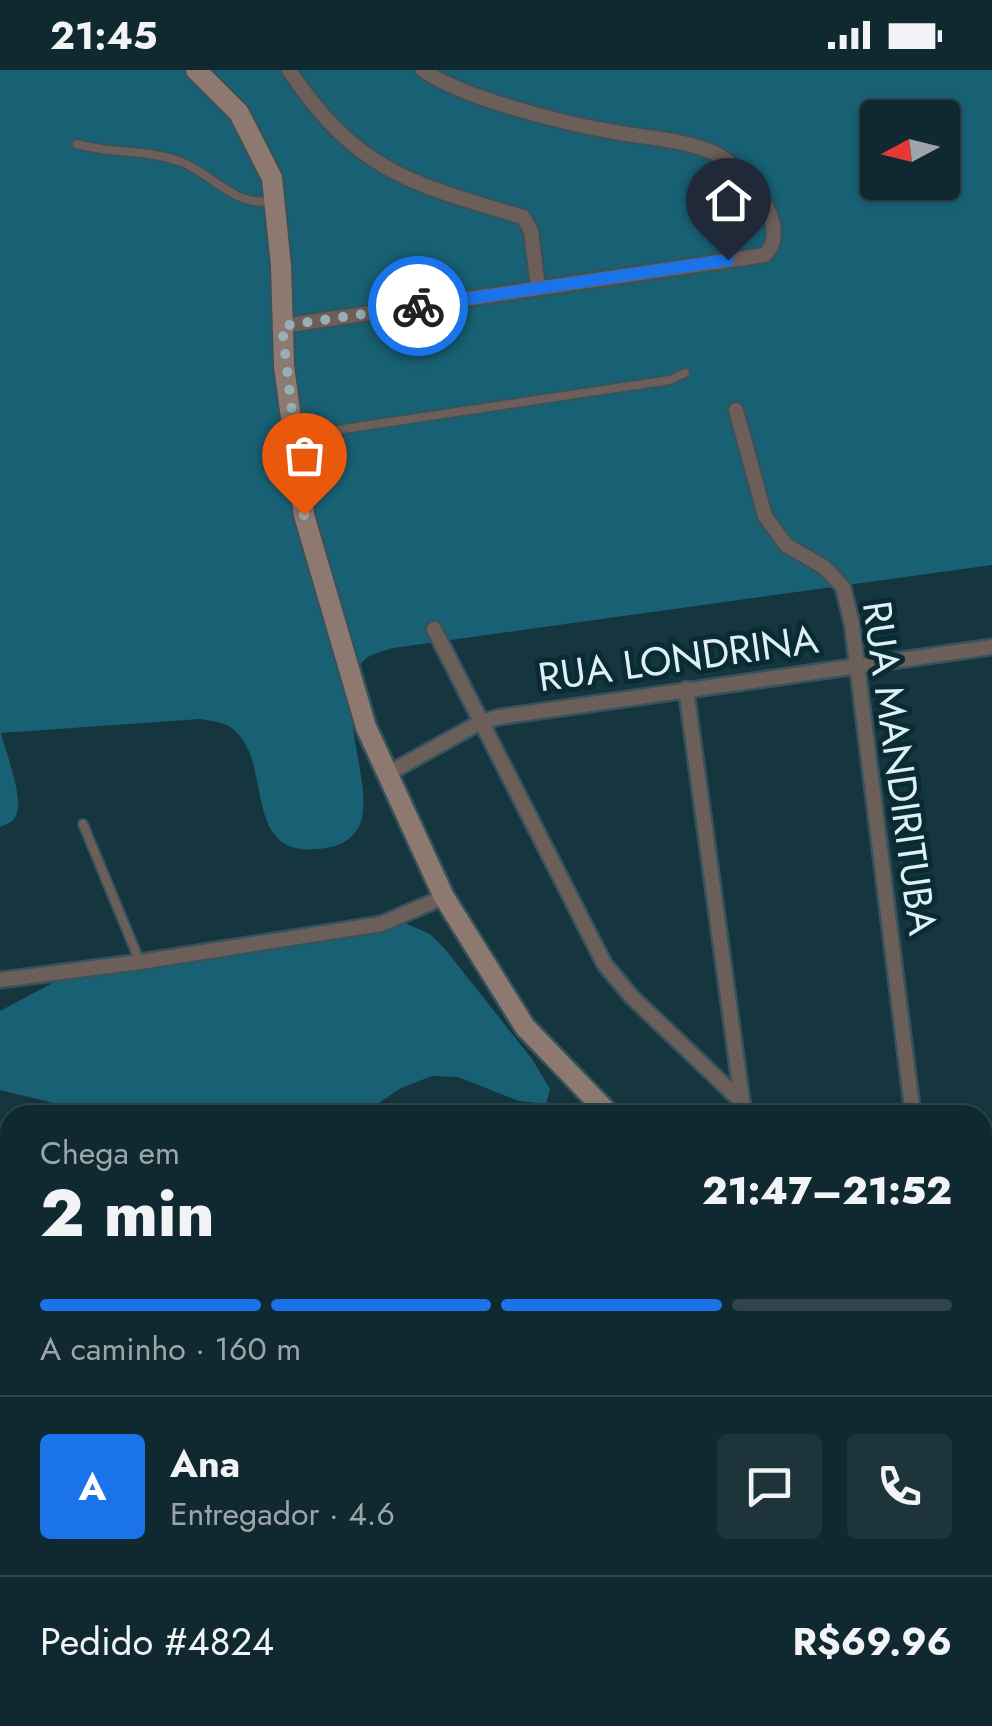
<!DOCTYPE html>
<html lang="pt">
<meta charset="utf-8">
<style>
:root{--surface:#10282f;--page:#1e343b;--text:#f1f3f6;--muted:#9ca6aa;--line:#30444b;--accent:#1a73e8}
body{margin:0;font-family:Jost,sans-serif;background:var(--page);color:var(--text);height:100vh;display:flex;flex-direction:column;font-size:38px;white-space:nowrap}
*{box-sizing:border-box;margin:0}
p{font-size:32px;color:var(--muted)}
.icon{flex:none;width:55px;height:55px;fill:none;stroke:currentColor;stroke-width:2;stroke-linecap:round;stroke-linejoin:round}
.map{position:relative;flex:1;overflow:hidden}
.panel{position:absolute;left:0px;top:1035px;width:992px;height:622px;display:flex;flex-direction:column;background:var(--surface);border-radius:30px 30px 0 0;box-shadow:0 2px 8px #0004,0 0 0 2px var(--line)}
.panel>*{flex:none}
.needle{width:65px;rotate:263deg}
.buttons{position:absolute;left:860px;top:30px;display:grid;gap:20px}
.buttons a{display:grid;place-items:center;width:100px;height:100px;border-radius:10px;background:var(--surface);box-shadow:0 2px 8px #0004,0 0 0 2px var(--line);font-size:50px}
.pin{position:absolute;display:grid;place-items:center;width:85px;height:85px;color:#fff;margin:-102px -42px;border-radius:50% 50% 50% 0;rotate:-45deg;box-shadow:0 0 10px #0007}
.pin .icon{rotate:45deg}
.courier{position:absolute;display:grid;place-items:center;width:100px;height:100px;margin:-50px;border:8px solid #1a73e8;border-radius:50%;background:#fff;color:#222;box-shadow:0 2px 12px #0007}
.overview em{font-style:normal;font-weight:800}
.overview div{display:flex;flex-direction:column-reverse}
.overview{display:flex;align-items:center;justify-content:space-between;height:170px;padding:0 40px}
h1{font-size:65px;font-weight:800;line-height:75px}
.bar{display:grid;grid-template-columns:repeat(4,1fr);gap:15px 10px;align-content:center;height:120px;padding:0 40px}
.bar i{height:12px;border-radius:8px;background:var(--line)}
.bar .current{background:var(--accent)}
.bar p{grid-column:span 4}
.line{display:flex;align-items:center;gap:25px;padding:0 40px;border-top:2px solid var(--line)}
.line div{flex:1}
.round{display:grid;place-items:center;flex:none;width:105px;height:105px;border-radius:10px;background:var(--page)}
.status{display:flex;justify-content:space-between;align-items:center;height:70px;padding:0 50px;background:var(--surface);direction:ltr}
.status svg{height:28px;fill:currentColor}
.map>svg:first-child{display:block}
</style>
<div class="status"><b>21:45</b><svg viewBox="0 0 49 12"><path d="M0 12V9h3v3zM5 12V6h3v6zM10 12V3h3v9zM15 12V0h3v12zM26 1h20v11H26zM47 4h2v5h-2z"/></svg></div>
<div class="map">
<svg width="992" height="1656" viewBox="0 0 992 1656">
<rect width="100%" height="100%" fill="#15353f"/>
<path fill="#186175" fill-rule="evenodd" d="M0,0H992V495L393,578C381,582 367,584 360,595C332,635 380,727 357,760C347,774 333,778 317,779C246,786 270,703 240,666C229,652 217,652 200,649L1,663C5,681 27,734 14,749C11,753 4,755 0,757ZM878,48H942V112H878Z
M407,854L430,864L445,879L532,989L550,1019L546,1034L519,1031L458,1007L432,1006L401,1018L361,1045H103L0,1020V941L62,908L368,855Z"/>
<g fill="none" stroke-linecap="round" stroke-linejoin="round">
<path stroke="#0a181d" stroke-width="4" d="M982,1433L992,1406
M947,1656V1648"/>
<defs>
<path id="lane" d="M77,74C110,84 145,79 179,91C211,102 233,137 271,131
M297,366L670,310L685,303
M83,754L140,892"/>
<path id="street" d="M289,0C357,102 412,114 523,147L531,161L538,217
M282,256L765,185C795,154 741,95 712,82C684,70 650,68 621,63C570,55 464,29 423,0
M736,340L765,446L786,475L824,497L843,517L852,554L913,1045
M434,559L605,895L632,927L743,1033
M686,619L744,1045
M387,704L479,653L499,647L992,577
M0,910L140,892L381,854L444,827
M472,1042L473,1045
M0,1069L10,1075
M982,1151L992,1150
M0,1219L10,1222
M982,1368L991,1343
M0,1411L10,1413
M0,1611L10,1613
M154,1648L190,1656
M371,1648L373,1656
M603,1648L605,1656
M760,1648L761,1656
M935,1656L936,1648"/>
<path id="secondary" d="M196,0L239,43L272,108L281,196L284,296L304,445L366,657L444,827L525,957L610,1045
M982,1341L992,1344
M313,1656L320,1648"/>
</defs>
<use href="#lane" stroke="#35535c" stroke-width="12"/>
<use href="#street" stroke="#35535c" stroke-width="19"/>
<use href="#secondary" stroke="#35535c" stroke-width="25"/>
<use href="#lane" stroke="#6c5f5a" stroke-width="8"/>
<use href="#street" stroke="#6c5f5a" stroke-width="14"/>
<use href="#secondary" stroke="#8d7970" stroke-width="20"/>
</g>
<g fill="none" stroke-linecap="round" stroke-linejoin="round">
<path stroke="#98afb6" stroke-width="10" stroke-dasharray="0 18" d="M304,445L282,256L418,236"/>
<path stroke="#1a73e8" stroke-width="12" d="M418,236L728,190"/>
</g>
<g text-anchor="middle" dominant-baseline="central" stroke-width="10" stroke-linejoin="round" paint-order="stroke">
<g font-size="40" fill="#def0f6" stroke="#0a2b34">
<text transform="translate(678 588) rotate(-8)">RUA LONDRINA</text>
<text transform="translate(900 698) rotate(82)">RUA MANDIRITUBA</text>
</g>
</g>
</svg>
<div class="buttons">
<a><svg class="needle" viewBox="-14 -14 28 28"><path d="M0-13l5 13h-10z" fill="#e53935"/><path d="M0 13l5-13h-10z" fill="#9ca6aa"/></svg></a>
</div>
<div class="pin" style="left:304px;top:445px;background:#ea580c"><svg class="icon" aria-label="bag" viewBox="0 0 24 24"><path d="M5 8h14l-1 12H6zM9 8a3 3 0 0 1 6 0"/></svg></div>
<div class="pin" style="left:728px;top:190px;background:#1f2937"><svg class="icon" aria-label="home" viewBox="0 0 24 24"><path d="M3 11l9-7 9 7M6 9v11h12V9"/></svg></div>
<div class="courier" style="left:418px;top:236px"><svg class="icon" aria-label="bike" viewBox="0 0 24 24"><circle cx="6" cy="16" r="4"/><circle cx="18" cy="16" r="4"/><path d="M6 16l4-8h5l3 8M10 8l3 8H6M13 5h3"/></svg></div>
<section class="panel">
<div class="overview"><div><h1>2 min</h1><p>Chega em</p></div><em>21:47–21:52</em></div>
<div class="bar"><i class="current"></i><i class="current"></i><i class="current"></i><i></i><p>A caminho · 160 m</p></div>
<div class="line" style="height:180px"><b class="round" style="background:var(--accent);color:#fff">A</b><div><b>Ana</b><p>Entregador · 4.6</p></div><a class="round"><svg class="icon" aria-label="chat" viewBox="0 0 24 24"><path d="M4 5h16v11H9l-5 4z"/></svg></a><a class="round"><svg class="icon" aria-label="phone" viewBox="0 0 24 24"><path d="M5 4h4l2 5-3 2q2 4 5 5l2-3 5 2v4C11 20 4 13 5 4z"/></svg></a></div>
<div class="line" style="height:130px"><div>Pedido #4824</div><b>R$69.96</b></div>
</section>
</div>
